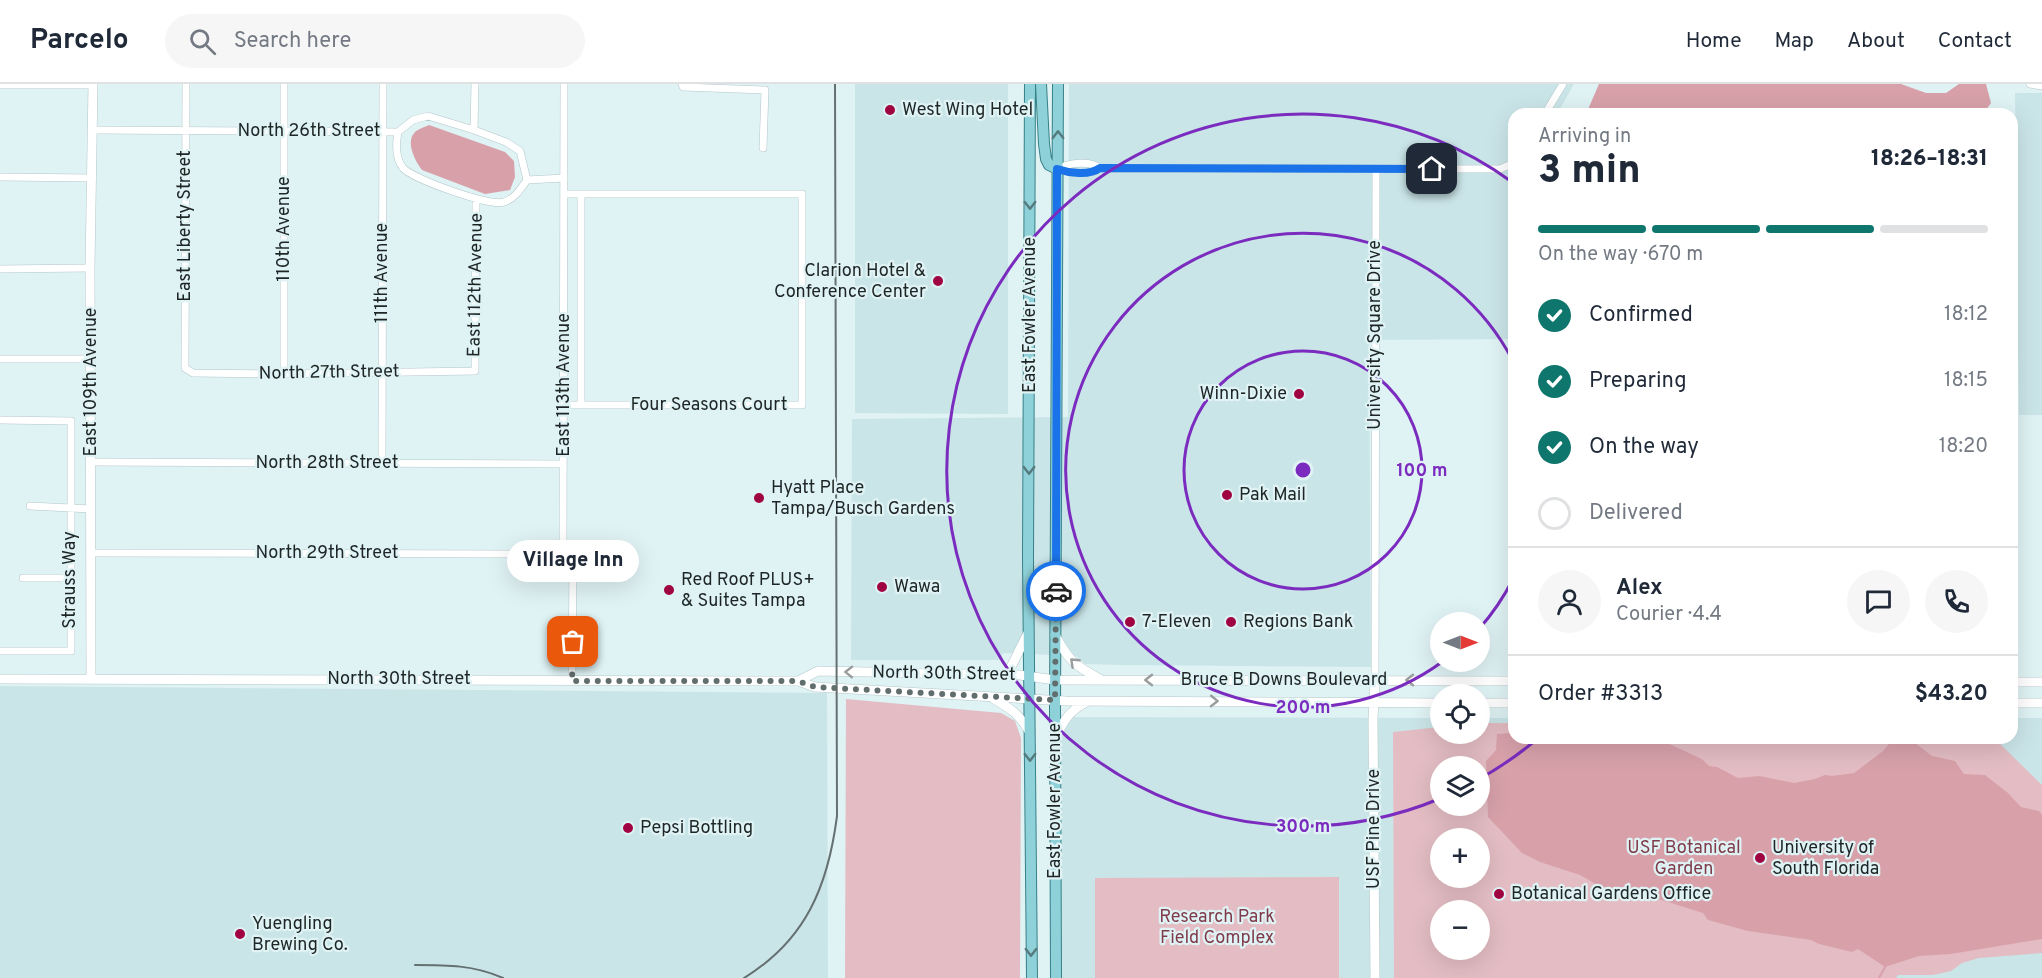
<!DOCTYPE html>
<meta charset="utf-8">
<style>
:root{--surface:#fff;--page:#f6f6f7;--text:#1f2937;--muted:#747a83;--line:#e0e1e3;--accent:#0f766e}
body{margin:0;font-family:Overpass,sans-serif;background:var(--page);color:var(--text);height:100vh;display:flex;flex-direction:column;font-size:22px;white-space:nowrap}
*{box-sizing:border-box;margin:0}
p{font-size:20px;color:var(--muted)}
.icon{flex:none;width:33px;height:33px;fill:none;stroke:currentColor;stroke-width:2;stroke-linecap:round;stroke-linejoin:round}
.map{position:relative;flex:1;overflow:hidden}
.side{position:absolute;left:1508px;top:24px;width:510px;height:636px;display:flex;flex-direction:column;background:var(--surface);border-radius:18px;box-shadow:0 6px 24px #0002}
.side>*{flex:none}
.needle{width:39px;rotate:90deg}
.tools{position:absolute;left:1430px;top:528px;display:grid;gap:12px}
.tools a{display:grid;place-items:center;width:60px;height:60px;border-radius:50%;background:var(--surface);box-shadow:0 6px 24px #0002;font-size:30px}
.pin{position:absolute;display:grid;place-items:center;width:51px;height:51px;color:#fff;margin:-26px;border-radius:12px;box-shadow:0 3px 9px #0006}
.courier{position:absolute;display:grid;place-items:center;width:60px;height:60px;margin:-30px;border:4px solid #1a73e8;border-radius:50%;background:#fff;color:#222;box-shadow:0 2px 8px #0007}
.bubble{position:absolute;height:42px;border-radius:21px;background:var(--surface);box-shadow:0 6px 24px #0002;font-size:20px;font-weight:800;line-height:42px;text-align:center}
.head em{font-style:normal;font-weight:800}
.head div{display:flex;flex-direction:column-reverse}
.head{display:flex;align-items:center;justify-content:space-between;height:102px;padding:0 30px}
h1{font-size:39px;font-weight:800;line-height:45px}
.bar{display:grid;grid-template-columns:repeat(4,1fr);gap:9px 6px;align-content:center;height:72px;padding:0 30px}
.bar i{height:8px;border-radius:4px;background:var(--line)}
.bar .active{background:var(--accent)}
.bar p{grid-column:span 4}
.line{display:flex;align-items:center;gap:15px;padding:0 30px;border-top:2px solid var(--line)}
.line div{flex:1}
.round{display:grid;place-items:center;flex:none;width:63px;height:63px;border-radius:32px;background:var(--page)}
ol{padding:0 30px;list-style:none}
li{display:flex;align-items:center;gap:18px;height:66px}
li p{margin-inline-start:auto}
li .icon{padding:6px;border-radius:50%;background:var(--accent);color:#fff;stroke-width:4}
li:last-child{color:var(--muted)}
li i{width:33px;height:33px;border:3px solid var(--line);border-radius:50%}
header{display:flex;align-items:center;gap:36px;box-sizing:border-box;height:84px;padding:0 30px;background:var(--surface);border-bottom:2px solid var(--line)}
header strong{font-size:28px}
nav{display:flex;gap:33px;margin-inline-start:auto;font-size:21px}
.search{width:420px;height:54px;background:var(--page);display:flex;align-items:center;gap:15px;box-sizing:border-box;padding:0 21px;border-radius:33px;color:var(--muted);font-size:22px}
.map>svg:first-child{display:block}
</style>
<header>
<strong>Parcelo</strong>
<div class="search"><svg class="icon" aria-label="search" viewBox="0 0 24 24"><circle cx="10" cy="10" r="6"/><path d="M15 15l6 6"/></svg>Search here</div>
<nav><a>Home</a><a>Map</a><a>About</a><a>Contact</a></nav>
</header>
<div class="map">
<svg width="2042" height="894" viewBox="0 0 2042 894">
<rect width="100%" height="100%" fill="#dff2f4"/>
<path fill="#cae5e8" fill-rule="evenodd" d="M855,0H1008V330L855,329Z
M1069,0H1574L1557,30H1514L1513,255L1369,256L1371,583L1121,581L1085,580L1076,572L1003,569L1000,576H851L852,335L1068,333Z
M2015,9H2042V331H2019Z
M2012,347H2018L2016,575H2012Z
M0,602L827,609L828,894H0Z
M1058,633L1440,634V650H1479V634H1513L1514,654H2012V634H2042V894H1058ZM1440,682H1479V722H1440ZM1440,754H1479V794H1440ZM1440,826H1479V866H1440Z"/>
<path fill="#e3bdc3" fill-rule="evenodd" d="M846,615L1001,629L1015,637L1021,654L1020,894H845Z
M1479,639H1513L1514,654H1994L2042,701V869L1979,874L1962,879L1951,887L1933,891H1898L1896,894H1394L1393,648L1440,643V650H1479ZM1440,682H1479V722H1440ZM1440,754H1479V794H1440ZM1440,826H1479V866H1440Z
M1339,793V894H1095V794Z"/>
<path fill="#d8a1aa" d="M1599,0H1901L1926,9H1946L1959,0H1986L1991,19L1983,30H1586Z
M429,41L505,68L514,77L515,93L510,106L485,110L422,86C415,77 405,58 415,48C418,45 425,43 429,41Z
M1513,649L1514,654H1656L1702,675L1709,682L1717,683L1738,694L1759,692L1794,699L1815,695L1825,691L1832,692L1854,689L1883,667L1893,655H1910L1932,672L1955,677L1964,690L1985,691L2008,709L2021,723L2039,727L2042,731V855L1951,870L1919,872L1885,883L1858,865L1852,868L1819,860L1811,856L1748,847L1708,836L1703,829L1652,813L1599,802L1580,791L1540,778L1522,769L1488,733L1486,677L1496,666L1497,650Z"/>
<g fill="none" stroke-linecap="round" stroke-linejoin="round">
<path stroke="#d8a1aa" stroke-width="2" d="M1879,894L1885,883"/>
<defs>
<path id="street" d="M186,0L185,284L193,289L284,290L475,287L476,116
M284,0V290
M682,0L683,3L765,6L763,64
M2030,0L2042,2
M0,1H93
M1545,30L1563,0
M92,46L398,48L413,36L428,32L474,46L506,58L520,67L527,96
M474,46L475,0
M398,48C396,59 395,74 403,84C413,95 490,123 504,118C515,115 521,104 527,96L564,94
M1057,85C1068,79 1090,76 1100,84L1500,85L1514,79
M1057,85C1069,89 1090,92 1100,84
M0,93L92,94
M581,110V321
M0,185L90,184
M0,275H90
M564,321H802V110H564
M0,336L71,337V567H0
M91,378L563,380
M382,379L383,0
M30,422L91,425
M91,469L563,470L571,474L573,479L572,597
M563,470L564,0
M23,494H70
M1375,596L1376,85"/>
<path id="secondary" d="M1055,551C1069,577 1074,581 1100,595
M1007,591L1028,549
M0,595L788,597H798L815,603L1066,617L1440,619
M91,595L90,184L93,0
M798,597L818,587L1020,591L1055,596L1514,597
M2012,598H2042
M994,615C1010,624 1020,631 1029,647
M1479,619H1514
M2012,619H2042
M1056,653C1063,637 1071,625 1087,618
M1375,894L1373,636L1375,596"/>
<path id="primary" d="M1030,0L1028,475L1032,894
M1041,0L1044,60L1046,75L1049,81L1057,85
M1056,894L1055,624L1058,0"/>
</defs>
<use href="#street" stroke="#b4c7c9" stroke-width="8"/>
<use href="#secondary" stroke="#b4c7c9" stroke-width="10"/>
<use href="#primary" stroke="#378188" stroke-width="12"/>
<use href="#street" stroke="#fff" stroke-width="7"/>
<use href="#secondary" stroke="#fff" stroke-width="9"/>
<use href="#primary" stroke="#8fd1d8" stroke-width="10"/>
<path stroke="#657071" stroke-width="2" d="M415,881C447,881 474,881 503,894
M744,894C806,856 828,802 837,732L835,0"/>
</g>
<defs><path id="oneway-chevron" d="M-2-3.5L2.5 0L-2 3.5" fill="none" stroke-width="1.6" stroke-linecap="round" stroke-linejoin="round" transform="scale(1.5)"/></defs>
<g stroke="#567b7e">
<use href="#oneway-chevron" transform="translate(1058 51) rotate(-90)"/>
<use href="#oneway-chevron" transform="translate(1030 121) rotate(90)"/>
<use href="#oneway-chevron" transform="translate(1029 386) rotate(90)"/>
<use href="#oneway-chevron" transform="translate(1030 673) rotate(90)"/>
<use href="#oneway-chevron" transform="translate(1031 868) rotate(90)"/>
</g>
<g stroke="#9a9d9d">
<use href="#oneway-chevron" transform="translate(1074 578) rotate(-137)"/>
<use href="#oneway-chevron" transform="translate(849 588) rotate(-179)"/>
<use href="#oneway-chevron" transform="translate(1149 596) rotate(-180)"/>
<use href="#oneway-chevron" transform="translate(1410 596) rotate(-180)"/>
<use href="#oneway-chevron" transform="translate(1214 617) rotate(1)"/>
</g>
<g fill="none" stroke-linecap="round" stroke-linejoin="round">
<path stroke="#626d6d" stroke-width="6" stroke-dasharray="0 10.8" d="M573,558L572,597H798L815,603L1055,616L1056,507"/>
<path stroke="#1a73e8" stroke-width="8" d="M1056,507L1057,85C1069,89 1089,92 1100,84L1432,85"/>
</g>
<g fill="none" stroke="#7b2cbf" stroke-width="3">
<circle cx="1303" cy="386" r="119"/>
<path d="M1513 495A237 237 0 0 1 1479 545M1442 578A237 237 0 1 1 1513 277"/>
<path d="M1537 655A356 356 0 0 1 1481 694M1439 715A356 356 0 1 1 1512 98"/>
</g>
<g fill="#a00342" stroke="#dff2f4" stroke-width="2">
<circle cx="890" cy="26" r="6"/>
<circle cx="938" cy="197" r="6"/>
<circle cx="1299" cy="310" r="6"/>
<circle cx="1227" cy="411" r="6"/>
<circle cx="759" cy="414" r="6"/>
<circle cx="882" cy="503" r="6"/>
<circle cx="669" cy="506" r="6"/>
<circle cx="1130" cy="538" r="6"/>
<circle cx="1231" cy="538" r="6"/>
<circle cx="628" cy="744" r="6"/>
<circle cx="1760" cy="774" r="6"/>
<circle cx="1499" cy="810" r="6"/>
<circle cx="240" cy="850" r="6"/>
</g>
<g text-anchor="middle" dominant-baseline="central" stroke-width="4.5" stroke-linejoin="round" paint-order="stroke">
<g font-size="18" fill="#1e2525" stroke="#dff2f4" text-anchor="start">
<text x="902" y="26">West Wing Hotel</text>
<text x="926" y="187" text-anchor="end">Clarion Hotel &amp;<tspan x="926" dy="21">Conference Center</tspan></text>
<text x="1287" y="310" text-anchor="end">Winn-Dixie</text>
<text x="771" y="404">Hyatt Place<tspan x="771" dy="21">Tampa/Busch Gardens</tspan></text>
<text x="1239" y="411">Pak Mail</text>
<text x="681" y="496">Red Roof PLUS+<tspan x="681" dy="21">&amp; Suites Tampa</tspan></text>
<text x="894" y="503">Wawa</text>
<text x="1142" y="538">7-Eleven</text>
<text x="1243" y="538">Regions Bank</text>
<text x="640" y="744">Pepsi Bottling</text>
<text x="1772" y="764">University of<tspan x="1772" dy="21">South Florida</tspan></text>
<text x="1511" y="810">Botanical Gardens Office</text>
<text x="252" y="840">Yuengling<tspan x="252" dy="21">Brewing Co.</tspan></text>
</g>
<g font-size="18" fill="#1e2525" stroke="#dff2f4">
<text x="309" y="47">North 26th Street</text>
<text transform="translate(185 142) rotate(-90)">East Liberty Street</text>
<text transform="translate(284 145) rotate(-90)">110th Avenue</text>
<text transform="translate(382 189) rotate(-90)">111th Avenue</text>
<text transform="translate(476 201) rotate(-89)">East 112th Avenue</text>
<text transform="translate(1030 231) rotate(-90)">East Fowler Avenue</text>
<text transform="translate(1375 251) rotate(-90)">University Square Drive</text>
<text transform="translate(329 289) rotate(-1)">North 27th Street</text>
<text transform="translate(91 298) rotate(-90)">East 109th Avenue</text>
<text transform="translate(564 301) rotate(-90)">East 113th Avenue</text>
<text x="709" y="321">Four Seasons Court</text>
<text x="327" y="379">North 28th Street</text>
<text x="327" y="469">North 29th Street</text>
<text transform="translate(70 496) rotate(-90)">Strauss Way</text>
<text transform="translate(944 590) rotate(1)">North 30th Street</text>
<text x="399" y="595">North 30th Street</text>
<text x="1284" y="596">Bruce B Downs Boulevard</text>
<text transform="translate(1055 717) rotate(-90)">East Fowler Avenue</text>
<text transform="translate(1374 745) rotate(-90)">USF Pine Drive</text>
</g>
<g font-size="18" fill="#803b4a" stroke="#dff2f4">
<text x="1684" y="764">USF Botanical<tspan x="1684" dy="21">Garden</tspan></text>
<text x="1217" y="833">Research Park<tspan x="1217" dy="21">Field Complex</tspan></text>
</g>
</g>
<circle cx="1303" cy="386" r="9" fill="#7b2cbf" stroke="#dff2f4" stroke-width="3"/>
<g font-size="18" text-anchor="middle" font-weight="bold" fill="#7b2cbf" stroke="#dff2f4" stroke-width="4.5" stroke-linejoin="round" paint-order="stroke">
<text x="1422" y="392">100 m</text>
<text x="1303" y="629">200 m</text>
<text x="1303" y="748">300 m</text>
</g>
</svg>
<div class="tools">
<a><svg class="needle" viewBox="-14 -14 28 28"><path d="M0-13l5 13h-10z" fill="#e53935"/><path d="M0 13l5-13h-10z" fill="#747a83"/></svg></a>
<a><svg class="icon" aria-label="locate" viewBox="0 0 24 24"><circle cx="12" cy="12" r="6"/><path d="M12 2v4M12 18v4M2 12h4M18 12h4"/></svg></a>
<a><svg class="icon" aria-label="layers" viewBox="0 0 24 24"><path d="M12 4l9 5-9 5-9-5zM3 14l9 5 9-5"/></svg></a>
<a>+</a>
<a>−</a>
</div>
<div class="pin" style="left:573px;top:558px;background:#ea580c"><svg class="icon" aria-label="bag" viewBox="0 0 24 24"><path d="M5 8h14l-1 12H6zM9 8a3 3 0 0 1 6 0"/></svg></div>
<div class="pin" style="left:1432px;top:85px;background:#1f2937"><svg class="icon" aria-label="home" viewBox="0 0 24 24"><path d="M3 11l9-7 9 7M6 9v11h12V9"/></svg></div>
<div class="courier" style="left:1056px;top:507px"><svg class="icon" aria-label="car" viewBox="0 0 24 24"><path d="M5 17H2v-5l4-1 3-4h7l3 4 3 1v5h-3M9 17h6M6 11h13"/><circle cx="7" cy="17" r="2"/><circle cx="17" cy="17" r="2"/></svg></div>
<div class="bubble" style="left:507px;top:456px;width:132px">Village Inn</div>
<section class="side">
<div class="head"><div><h1>3 min</h1><p>Arriving in</p></div><em>18:26–18:31</em></div>
<div class="bar"><i class="active"></i><i class="active"></i><i class="active"></i><i></i><p>On the way · 670 m</p></div>
<ol>
<li><svg class="icon" aria-label="check" viewBox="0 0 24 24"><path d="M5 12l5 5 9-10"/></svg>Confirmed<p>18:12</p></li>
<li><svg class="icon" aria-label="check" viewBox="0 0 24 24"><path d="M5 12l5 5 9-10"/></svg>Preparing<p>18:15</p></li>
<li><svg class="icon" aria-label="check" viewBox="0 0 24 24"><path d="M5 12l5 5 9-10"/></svg>On the way<p>18:20</p></li>
<li><i></i>Delivered</li>
</ol>
<div class="line" style="height:108px"><a class="round"><svg class="icon" aria-label="person" viewBox="0 0 24 24"><circle cx="12" cy="8" r="4"/><path d="M4 21q1-7 8-7t8 7"/></svg></a><div><b>Alex</b><p>Courier · 4.4</p></div><a class="round"><svg class="icon" aria-label="chat" viewBox="0 0 24 24"><path d="M4 5h16v11H9l-5 4z"/></svg></a><a class="round"><svg class="icon" aria-label="phone" viewBox="0 0 24 24"><path d="M5 4h4l2 5-3 2q2 4 5 5l2-3 5 2v4C11 20 4 13 5 4z"/></svg></a></div>
<div class="line" style="height:78px"><div>Order #3313</div><b>$43.20</b></div>
</section>
</div>
